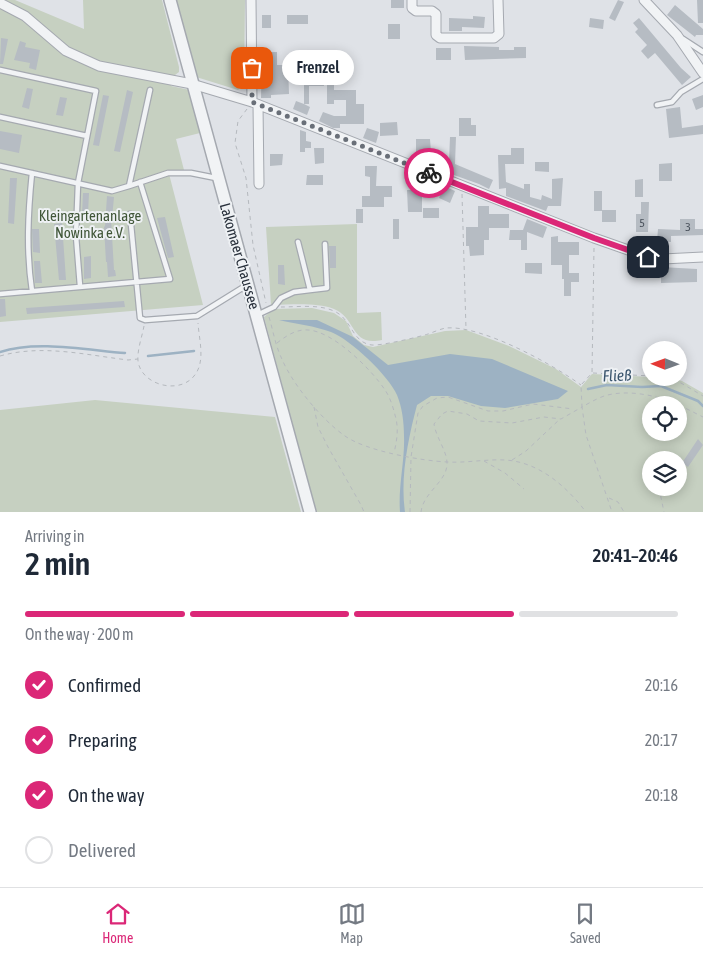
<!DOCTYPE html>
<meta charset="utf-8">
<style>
:root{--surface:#fff;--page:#f2f2f3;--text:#1f2937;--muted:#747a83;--line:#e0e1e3;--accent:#db2777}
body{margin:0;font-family:"Asap Condensed",sans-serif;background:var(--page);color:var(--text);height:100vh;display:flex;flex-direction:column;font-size:19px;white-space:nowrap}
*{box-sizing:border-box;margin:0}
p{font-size:16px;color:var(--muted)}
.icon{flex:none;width:28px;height:28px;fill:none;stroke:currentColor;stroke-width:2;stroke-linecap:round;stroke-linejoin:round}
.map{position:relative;height:512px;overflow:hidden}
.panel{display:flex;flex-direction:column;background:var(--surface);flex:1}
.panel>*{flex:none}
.needle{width:32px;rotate:271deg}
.controls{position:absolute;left:642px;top:341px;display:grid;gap:10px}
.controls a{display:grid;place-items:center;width:45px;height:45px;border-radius:50%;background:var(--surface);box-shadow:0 2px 12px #0003;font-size:25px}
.pin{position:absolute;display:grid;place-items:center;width:42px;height:42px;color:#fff;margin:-21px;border-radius:10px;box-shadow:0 2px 8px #0006}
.courier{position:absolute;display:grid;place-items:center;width:50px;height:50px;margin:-25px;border:4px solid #db2777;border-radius:50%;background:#fff;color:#222;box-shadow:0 1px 6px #0007}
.bubble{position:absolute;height:35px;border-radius:18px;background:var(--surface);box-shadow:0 2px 12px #0003;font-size:16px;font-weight:600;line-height:35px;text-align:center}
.head em{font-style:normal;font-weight:600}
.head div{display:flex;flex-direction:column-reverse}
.head{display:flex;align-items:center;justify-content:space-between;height:85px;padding:0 25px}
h1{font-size:32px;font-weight:600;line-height:38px}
.bar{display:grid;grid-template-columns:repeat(4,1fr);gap:8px 5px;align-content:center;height:60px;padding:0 25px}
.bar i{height:6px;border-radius:4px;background:var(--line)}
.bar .on{background:var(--accent)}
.bar p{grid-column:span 4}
ol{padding:0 25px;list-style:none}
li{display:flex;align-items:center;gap:15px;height:55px}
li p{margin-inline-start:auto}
li .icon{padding:5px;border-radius:50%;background:var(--accent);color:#fff;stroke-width:4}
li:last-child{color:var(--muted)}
li i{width:28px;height:28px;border:2px solid var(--line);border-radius:50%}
.menu{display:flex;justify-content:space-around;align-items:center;height:70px;border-top:1px solid var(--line);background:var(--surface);font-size:14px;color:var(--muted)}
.menu a{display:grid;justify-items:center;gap:2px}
.menu .on{color:var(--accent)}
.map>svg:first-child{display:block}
</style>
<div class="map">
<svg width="703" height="512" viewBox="0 0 703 512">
<rect width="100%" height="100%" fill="#dfe2e7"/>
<path fill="#c6d0c1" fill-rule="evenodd" d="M0,0H15L84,29L83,0H162L179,67V72L175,75L170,77L171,86L190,90L200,133L176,139L184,170H168L203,305L0,322Z
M173,0H245L244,84L238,90L193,76Z
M357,224V313L381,312L382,340C350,347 357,318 334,309C315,302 291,305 271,305L266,227Z
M312,308L334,313L346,321L353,336L364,345L373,347L445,331L466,330L509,346L556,369L581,387L592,374L671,378L682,381L703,393V512H316L264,317L274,309ZM651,405H679V432H651ZM651,460H679V488H651Z
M95,400L275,417L301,512H0V410Z"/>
<path fill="#9db2c3" d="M279,320H317L353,337L388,365L450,354L492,359L568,391L558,399L505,408L481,406L448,396H431L417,405C408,439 400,478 405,512H400C398,486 405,461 404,436C404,422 402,407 397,395C389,376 350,339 331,332C315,326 296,324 279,320Z"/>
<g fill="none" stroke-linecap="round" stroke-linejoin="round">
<path stroke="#9db2c3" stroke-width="2.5" d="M0,352C36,340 87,350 125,353
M148,356L194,351
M588,389L607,385L642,387L661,386L698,401L703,406"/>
</g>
<path fill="#b6bcc3" d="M391,0H404V8H391Z
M618,0L624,2L615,21L609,18Z
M697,0H703V23H698Z
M675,5L703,29V35H696L695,37L667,15Z
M262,15H271V28H262Z
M287,15H308V24H287Z
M473,16L485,17L484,28L462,27V31H449V18L473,19Z
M590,18L604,20L603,29L589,27Z
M639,18L681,68L691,77L682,85L655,53L648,59L641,51L647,45L635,32L638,29L633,23Z
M388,24H400V39H388Z
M1,38L8,39L3,64H0Z
M20,41L26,43L25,47L40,50L36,70L29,68L30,63L14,60Z
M464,46L499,47V50H514V47H526V58L465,60Z
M436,48H451V60H436Z
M262,52H277V65H288L289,94L271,95V98H261Z
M304,76L323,77L324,86H309V104H304L310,107L307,115L293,109L296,101L304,104Z
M327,83H334V90H356V104H364V124H340V128H333L319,121L323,112L334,116H346V100H334V104H327Z
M27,88L33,89L29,109L22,107Z
M127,90L133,92L120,152L114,151Z
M103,95L109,96L99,146L93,145Z
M703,95V107L696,110L692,99Z
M60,97L67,98L63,116L56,115Z
M680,107L682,128L703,125V134L669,138L666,109Z
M459,118H471V125H476V136H459Z
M397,122L398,135L380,136V123Z
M367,128L379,132L376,143L363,138Z
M300,130L306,132V141L311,142V148H305V152H300Z
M0,131L22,135L19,153L0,149Z
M450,137H456L455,164L493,180L489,189L479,184L440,170L444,160L449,162Z
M416,139H430L431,152H416Z
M314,148H324V163L315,164Z
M511,148H524V164H505L506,182L524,189V184H530V197L541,200L542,195L552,199V179L563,178L561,206H548L546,211L506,196V188L499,189L498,155H511Z
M270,154H283L282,165L270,166Z
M535,162H549V172L535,171Z
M672,163V181H659V164Z
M365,166H377L376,186H392V197H384V207H362V196H370V177L365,176Z
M307,175H323V185H306Z
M10,178H17L14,224L8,223Z
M421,178L431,183L428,191L417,186Z
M643,179V197H635V180Z
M444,186L455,191L450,203L439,198Z
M407,190H422V212H408Z
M594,191H602V210H616V222H602V211H594Z
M83,193H89L88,214H82Z
M107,196L114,197L112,218H111L114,270H115L116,276L108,277L107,262H106L104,227L105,226Z
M641,202H649L648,232H636V214H641Z
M478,206H489V214H509V228H489V240H484V255L470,256L469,246H466V227H478Z
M423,208H439V218H423Z
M356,209H363V223H356Z
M165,217L174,257L168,258L157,218Z
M393,219H399V239H393Z
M527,219L547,227L543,238L527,232V250H521V240H509L510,230H523Z
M680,219H695V229H703V235L671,236V242L657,241L658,229L680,230Z
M62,223L66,280H59L54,224Z
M32,229H39L40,253L33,252Z
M558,236V242H579V255H569V273H579V282H571V296H564V279H562V265H551V237Z
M329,246H336V268H330Z
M91,256V278L84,279V257Z
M34,261H40L42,283H35Z
M525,263H542V274L525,273Z
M278,265H284L285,285L278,284Z
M661,267L697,269V282L661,283Z
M0,299H5L6,316L0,317Z
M124,301L125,307L27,314L26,308Z
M698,439L703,445L688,467L682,463Z"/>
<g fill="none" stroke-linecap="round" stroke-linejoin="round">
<defs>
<path id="service" d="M683,39L703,52
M0,70L96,91L78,183L76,236L80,286
M150,90L129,186L168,173H191L216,178
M657,105L672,102L681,92L703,79
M0,117L87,136
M0,166L112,191L129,186
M130,214L140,318L145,320L197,316L247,285
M310,290L327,288L325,244
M32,291C26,251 28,213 32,173
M0,294L170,279L140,182
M257,315L274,307L281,298L294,292L310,290L298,242"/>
<path id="minor" d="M251,0L252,102
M412,0V8L416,11H432L436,14V35L440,38H494L499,34L498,0
M644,0L677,35L703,73
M0,3L25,16L66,51L99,66L192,84L252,102L594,238L648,257L663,259L703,257
M258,105L259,184"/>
<path id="tertiary" d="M170,0L310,512"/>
</defs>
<use href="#service" stroke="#a5a9b0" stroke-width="7"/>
<use href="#minor" stroke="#a5a9b0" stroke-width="11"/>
<use href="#tertiary" stroke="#a5a9b0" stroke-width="14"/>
<path stroke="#b5b9be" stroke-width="1" stroke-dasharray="4 4" stroke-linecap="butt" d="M247,109L238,121L235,143L246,178L253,245L266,303
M462,194L466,329
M594,248L592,373L581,385L582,407C589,403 596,399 604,396C627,389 657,395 678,405
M281,307C298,307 318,304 334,311C352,319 352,343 372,345C380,346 419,337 428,334C434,332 440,329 446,328C482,325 552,364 581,385
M269,317C273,330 275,344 281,357C292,384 322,420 345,436C366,451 422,461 448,462C467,463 486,459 505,460C539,462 566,486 586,512
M144,326C142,337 137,350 138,361C141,385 179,395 194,376C206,362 199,340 198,323
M277,343C286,336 296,329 308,330C333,331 372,370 385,390C390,397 393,407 395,415C399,428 397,440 394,453
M0,356C42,344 86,355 128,360L138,359
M593,373L651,376
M657,378L681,383L703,396
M679,405L703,417
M314,407L318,427L328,447L361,505L364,512
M512,460L526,451L560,419
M484,461L505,473L524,489
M659,488L664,512
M609,498L618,502L624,512
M410,512L411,457L418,413L423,406L437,398L448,397L488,411H503L533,404L573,409
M421,512C423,493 446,482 447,465C448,452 436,438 434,424L442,414L448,411L467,414L479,421L512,423L544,417L561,419L582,407L586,435L612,512"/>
<use href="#service" stroke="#f1f3f5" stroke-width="4.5"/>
<use href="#minor" stroke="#f1f3f5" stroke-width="9"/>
<use href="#tertiary" stroke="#f1f3f5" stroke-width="11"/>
</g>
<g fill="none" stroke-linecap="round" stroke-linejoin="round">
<path stroke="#696f78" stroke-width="5" stroke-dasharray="0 9" d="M252,68V102L429,173"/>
<path stroke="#db2777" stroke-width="6" d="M429,173L594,238L648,257"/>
</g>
<g text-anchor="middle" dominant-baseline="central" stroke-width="4" stroke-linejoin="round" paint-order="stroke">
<g font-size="12" fill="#4c545e">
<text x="642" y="223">5</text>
<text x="688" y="227">3</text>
</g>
<g font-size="15" fill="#405638" stroke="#eef1f4">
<text x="90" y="215">Kleingartenanlage<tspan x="90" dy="17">Nowinka e.V.</tspan></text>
</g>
<g font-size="15" fill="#29313c" stroke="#eef1f4">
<text transform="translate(240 256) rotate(74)">Lakomaer Chaussee</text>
</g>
<g font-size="16" font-style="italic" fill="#38536c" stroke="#eef1f4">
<text transform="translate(617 375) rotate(-2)">Fließ</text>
</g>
</g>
</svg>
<div class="controls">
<a><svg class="needle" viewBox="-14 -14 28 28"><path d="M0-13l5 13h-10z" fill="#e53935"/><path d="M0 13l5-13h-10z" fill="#747a83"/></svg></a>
<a><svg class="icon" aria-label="locate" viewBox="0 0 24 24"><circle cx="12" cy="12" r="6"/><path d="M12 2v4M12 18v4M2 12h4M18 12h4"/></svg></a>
<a><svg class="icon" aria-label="layers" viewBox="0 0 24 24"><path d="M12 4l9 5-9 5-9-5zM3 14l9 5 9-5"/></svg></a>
</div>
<div class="pin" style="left:252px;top:68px;background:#ea580c"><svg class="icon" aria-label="bag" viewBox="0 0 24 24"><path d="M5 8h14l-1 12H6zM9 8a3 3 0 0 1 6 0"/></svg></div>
<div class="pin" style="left:648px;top:257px;background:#1f2937"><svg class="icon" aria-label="home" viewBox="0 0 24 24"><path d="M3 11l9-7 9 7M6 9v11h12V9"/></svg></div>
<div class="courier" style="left:429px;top:173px"><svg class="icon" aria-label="bike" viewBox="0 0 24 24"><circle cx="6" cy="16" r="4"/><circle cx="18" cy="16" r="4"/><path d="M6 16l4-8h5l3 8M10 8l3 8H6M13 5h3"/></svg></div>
<div class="bubble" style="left:282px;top:50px;width:72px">Frenzel</div>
</div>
<section class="panel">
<div class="head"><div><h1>2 min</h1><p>Arriving in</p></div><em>20:41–20:46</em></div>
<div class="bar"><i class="on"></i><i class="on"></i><i class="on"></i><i></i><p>On the way · 200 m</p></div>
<ol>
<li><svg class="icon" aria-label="check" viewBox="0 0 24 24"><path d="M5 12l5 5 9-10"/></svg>Confirmed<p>20:16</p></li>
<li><svg class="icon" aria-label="check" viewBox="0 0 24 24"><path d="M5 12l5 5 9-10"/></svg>Preparing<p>20:17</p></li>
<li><svg class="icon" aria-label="check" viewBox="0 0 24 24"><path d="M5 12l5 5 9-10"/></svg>On the way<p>20:18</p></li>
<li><i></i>Delivered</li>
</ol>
</section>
<nav class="menu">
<a class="on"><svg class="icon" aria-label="home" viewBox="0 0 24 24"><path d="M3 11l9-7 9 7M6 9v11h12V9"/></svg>Home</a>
<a><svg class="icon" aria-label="map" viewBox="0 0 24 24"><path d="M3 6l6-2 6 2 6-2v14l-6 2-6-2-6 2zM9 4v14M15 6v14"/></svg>Map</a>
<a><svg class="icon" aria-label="saved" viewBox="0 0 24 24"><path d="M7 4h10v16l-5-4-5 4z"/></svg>Saved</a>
</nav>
